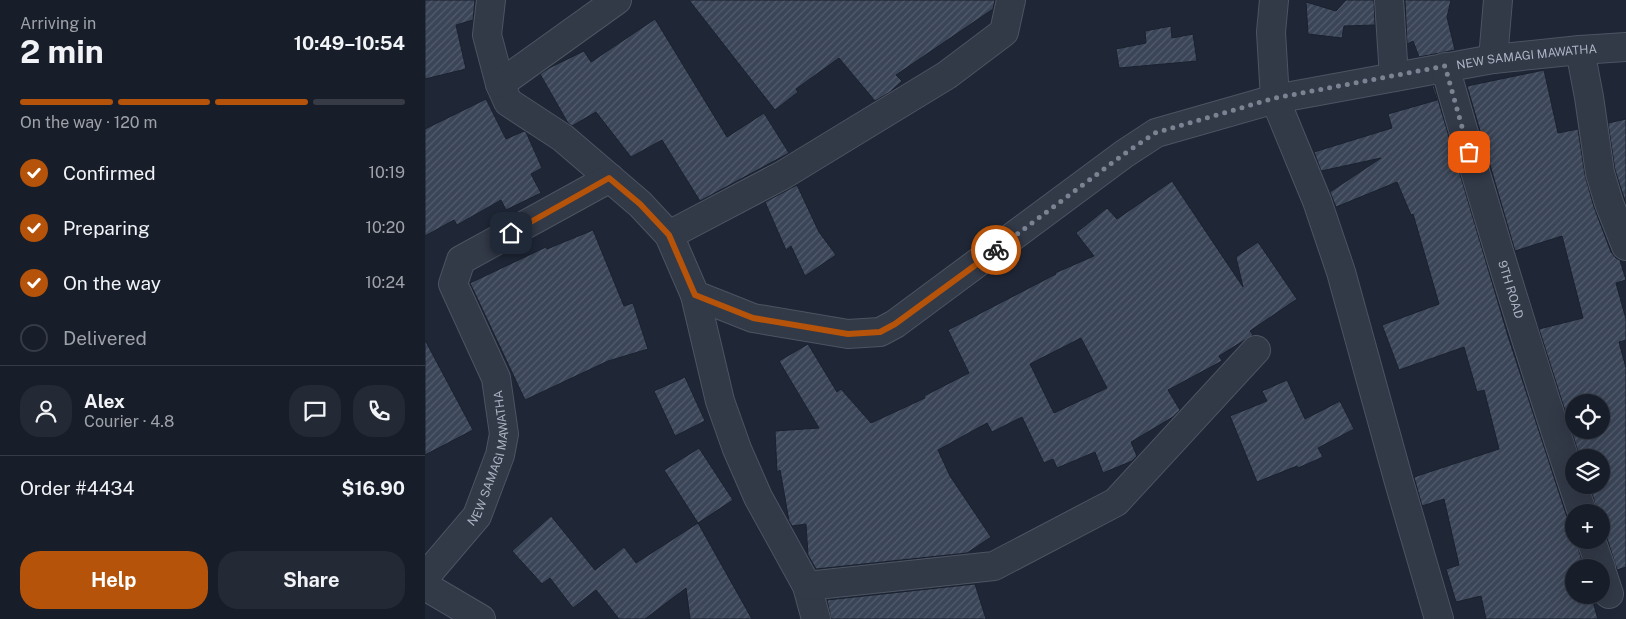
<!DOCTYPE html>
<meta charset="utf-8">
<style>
:root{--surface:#171d29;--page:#242a35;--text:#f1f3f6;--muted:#9ea2a8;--line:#363b46;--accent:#b45309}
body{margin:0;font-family:"Public Sans",sans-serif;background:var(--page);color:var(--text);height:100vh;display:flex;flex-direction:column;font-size:19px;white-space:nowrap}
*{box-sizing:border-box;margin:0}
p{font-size:16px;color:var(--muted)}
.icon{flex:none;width:28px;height:28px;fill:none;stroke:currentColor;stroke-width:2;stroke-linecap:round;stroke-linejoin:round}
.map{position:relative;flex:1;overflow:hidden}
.drawer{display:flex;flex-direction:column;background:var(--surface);width:425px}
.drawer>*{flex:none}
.buttons{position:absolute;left:1140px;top:394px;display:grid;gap:10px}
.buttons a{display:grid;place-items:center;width:45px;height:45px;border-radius:50%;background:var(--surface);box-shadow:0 5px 20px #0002,0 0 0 1px var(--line);font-size:25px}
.pin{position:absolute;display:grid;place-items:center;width:42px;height:42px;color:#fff;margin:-21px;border-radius:10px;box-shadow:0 2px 8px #0006}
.courier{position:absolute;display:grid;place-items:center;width:50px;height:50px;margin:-25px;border:4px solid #b45309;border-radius:50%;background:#fff;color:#222;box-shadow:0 1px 6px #0007}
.headline em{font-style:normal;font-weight:700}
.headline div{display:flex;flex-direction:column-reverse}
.headline{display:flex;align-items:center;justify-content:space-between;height:85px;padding:0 20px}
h1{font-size:32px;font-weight:700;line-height:38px}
.bar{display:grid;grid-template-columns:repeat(4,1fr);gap:8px 5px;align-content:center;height:60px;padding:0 20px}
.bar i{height:6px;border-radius:4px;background:var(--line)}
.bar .on{background:var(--accent)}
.bar p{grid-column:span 4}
.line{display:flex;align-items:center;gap:12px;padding:0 20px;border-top:1px solid var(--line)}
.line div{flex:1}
.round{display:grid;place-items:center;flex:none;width:52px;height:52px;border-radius:20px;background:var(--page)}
ol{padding:0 20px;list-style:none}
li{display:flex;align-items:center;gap:15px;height:55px}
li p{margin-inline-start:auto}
li .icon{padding:5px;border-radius:50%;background:var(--accent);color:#fff;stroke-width:4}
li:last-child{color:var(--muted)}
li i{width:28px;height:28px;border:2px solid var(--line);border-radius:50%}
.cta{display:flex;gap:10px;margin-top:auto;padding:10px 20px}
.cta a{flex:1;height:58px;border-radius:20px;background:var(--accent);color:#fff;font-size:20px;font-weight:700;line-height:58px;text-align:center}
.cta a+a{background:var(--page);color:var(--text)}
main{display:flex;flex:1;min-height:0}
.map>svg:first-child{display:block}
</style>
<main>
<section class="drawer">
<div class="headline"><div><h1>2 min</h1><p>Arriving in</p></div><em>10:49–10:54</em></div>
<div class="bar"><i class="on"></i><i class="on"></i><i class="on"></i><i></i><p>On the way · 120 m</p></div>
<ol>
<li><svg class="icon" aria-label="check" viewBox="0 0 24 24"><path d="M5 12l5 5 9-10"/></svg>Confirmed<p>10:19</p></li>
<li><svg class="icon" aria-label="check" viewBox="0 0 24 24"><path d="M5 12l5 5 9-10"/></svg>Preparing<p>10:20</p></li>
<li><svg class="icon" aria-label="check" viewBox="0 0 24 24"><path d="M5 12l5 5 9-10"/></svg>On the way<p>10:24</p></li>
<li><i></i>Delivered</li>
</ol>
<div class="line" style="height:90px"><a class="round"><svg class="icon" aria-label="person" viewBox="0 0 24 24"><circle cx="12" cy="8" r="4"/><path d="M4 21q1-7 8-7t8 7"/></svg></a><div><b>Alex</b><p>Courier · 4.8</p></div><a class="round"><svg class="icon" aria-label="chat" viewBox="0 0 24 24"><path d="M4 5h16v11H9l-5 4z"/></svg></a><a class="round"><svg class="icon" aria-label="phone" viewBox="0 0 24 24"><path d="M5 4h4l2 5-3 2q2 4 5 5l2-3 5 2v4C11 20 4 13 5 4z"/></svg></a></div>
<div class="line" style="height:65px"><div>Order #4434</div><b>$16.90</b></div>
<div class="cta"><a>Help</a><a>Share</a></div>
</section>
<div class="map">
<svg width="1201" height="619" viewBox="0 0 1201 619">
<defs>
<pattern id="building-hatch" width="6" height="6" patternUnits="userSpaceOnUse" patternTransform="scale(1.25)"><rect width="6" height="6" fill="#3a4557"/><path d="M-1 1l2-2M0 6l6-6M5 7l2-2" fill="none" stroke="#545d6e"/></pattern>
</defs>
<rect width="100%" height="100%" fill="#1f2737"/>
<path fill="url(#building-hatch)" stroke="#1a212e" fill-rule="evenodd" d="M0,0H50L48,20L31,25L41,69L0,79Z
M264,0H570L568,9L471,75L477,81L465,92L450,101L414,58L371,89L373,92L350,110Z
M921,0H949L950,25L919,26L917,38L883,34L881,2L911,11Z
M980,0H1026L1022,17L1030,50L994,57L988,41L982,44Z
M230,19L302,137L339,113L364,153L275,201L237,140L206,157L171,112L147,126L143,123L115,74L124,68L159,51L166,62Z
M746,26L747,38L768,34L772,61L694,68L691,49L721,43L720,31Z
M1119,70L1133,133L1153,129L1160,175L1169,207L1186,252L1191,258L1195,260L1201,280L1191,283L1201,319V340L1194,342L1201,368V567L1192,570L1181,535L1176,528V512H1172L1165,485H1176V458H1155L1114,329L1158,318L1137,236L1090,251L1042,86ZM1149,402H1176V430H1149Z
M1007,86H1009L1083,336L1142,517L1149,525V540H1151L1159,568H1149V595H1166L1173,619H1061L1056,596L1031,602L1021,569L1034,565L1019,499L997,506L989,477L1074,449L1059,390L1052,392L1039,347L974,370L957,325L1014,304L988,214L986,215L972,182L911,207L905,192L956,158L896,171L889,152L967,128L963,114L1012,100Z
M61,99L81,139L99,131L101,132L117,168L106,174L116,193L81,210L76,200L32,225L29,220L0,236V129Z
M1201,119V204L1190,170L1183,123Z
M747,181L818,287L811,257L833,242L872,299L825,331L828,335L794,356L797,361L743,390L755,410L748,417L706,442L712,456L707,461L678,473L670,452L632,468L628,459L619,463L597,417L567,432L562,423L513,450L525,476L566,537L542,553L391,569L383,555L381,524L367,526L364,521L355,470L352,472L350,431L394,428L354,361L383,344L412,392L416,389L446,423L500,398L499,396L544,373L523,330L631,274L630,273L669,256L651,233L682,208L692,219ZM656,338L682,388L629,413L605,364Z
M372,185L394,232L411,255L380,276L366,246L361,250L340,202Z
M168,230L199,306L208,303L223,349L183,361L100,400L45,283L121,247L122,249Z
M0,340L48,430L0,455Z
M260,377L280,421L250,436L229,391Z
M862,380L880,419L915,401L929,429L893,448L898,457L873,468L872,466L832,482L805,416L842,401L837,391Z
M274,448L308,500L273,523L239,470Z
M126,516L170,570L199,547L211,563L273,523L327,619H265L261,588L220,619H194L171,590L148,608L125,578L117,584L87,551Z
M550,584L561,619H406L402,600Z"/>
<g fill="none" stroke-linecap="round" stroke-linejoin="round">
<defs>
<g id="minor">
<path id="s1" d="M66,0L62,35L75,84L83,102L138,138L215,204L244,235L270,295L328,318L423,334L455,332L470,324L699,154L731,133L850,99L1068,59L1155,50L1201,47"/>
<path d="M849,0L846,32L850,99L892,201L916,272L974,482L1014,619"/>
<path d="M964,0L969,77"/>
<path d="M1155,50L1164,97L1175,173L1184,203L1201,246"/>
<path d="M1068,59L1073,0"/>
<path id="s2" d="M1020,67C1062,216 1108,365 1157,512"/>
<path d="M75,84L192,0"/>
<path d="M244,235L358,175L522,75L579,32L586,0"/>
<path d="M270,295L295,401L312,449L333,497L382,586L391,619"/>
<path d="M1166,540L1176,568"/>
<path d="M1176,570L1184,594"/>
<path id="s3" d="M0,577L52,516L75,455L79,434L71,378L28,284L36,260L185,178"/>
<path d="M0,586L56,619"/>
<path d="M382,586L569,566L691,502L831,350"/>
</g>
</defs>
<use href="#minor" stroke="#4d5462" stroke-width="30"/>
<use href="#minor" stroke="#323947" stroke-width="28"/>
</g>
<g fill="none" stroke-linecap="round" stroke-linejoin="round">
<path stroke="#7b8393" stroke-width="5" stroke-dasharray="0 9" d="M571,250L699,154L730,133L850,98L1020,66L1044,152"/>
<path stroke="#b45309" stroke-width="6" d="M86,233L184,178L215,204L244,235L270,295L328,318L423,334L455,332L470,324L571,250"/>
</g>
<g text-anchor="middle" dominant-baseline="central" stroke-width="4" stroke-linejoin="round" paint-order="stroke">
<g font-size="12" fill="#acb4c4" stroke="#181f2c">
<text stroke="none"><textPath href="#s1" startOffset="1291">NEW SAMAGI MAWATHA</textPath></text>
<text stroke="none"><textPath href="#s2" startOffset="232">9TH ROAD</textPath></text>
<text stroke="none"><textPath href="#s3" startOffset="140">NEW SAMAGI MAWATHA</textPath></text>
</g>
</g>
</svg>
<div class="buttons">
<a><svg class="icon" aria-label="locate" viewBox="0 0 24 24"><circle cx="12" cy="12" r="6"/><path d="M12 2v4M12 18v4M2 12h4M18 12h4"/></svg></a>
<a><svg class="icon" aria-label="layers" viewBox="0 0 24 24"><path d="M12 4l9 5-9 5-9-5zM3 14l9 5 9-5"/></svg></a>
<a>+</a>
<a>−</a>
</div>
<div class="pin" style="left:1044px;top:152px;background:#ea580c"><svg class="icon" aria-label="bag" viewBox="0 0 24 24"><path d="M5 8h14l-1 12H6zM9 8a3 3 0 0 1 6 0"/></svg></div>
<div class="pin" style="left:86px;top:233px;background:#1f2937"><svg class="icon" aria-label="home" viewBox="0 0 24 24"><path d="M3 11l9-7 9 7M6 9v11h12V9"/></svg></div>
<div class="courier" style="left:571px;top:250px"><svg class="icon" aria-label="bike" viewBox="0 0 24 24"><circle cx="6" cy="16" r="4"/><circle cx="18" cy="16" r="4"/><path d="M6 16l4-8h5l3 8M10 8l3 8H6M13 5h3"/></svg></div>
</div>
</main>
